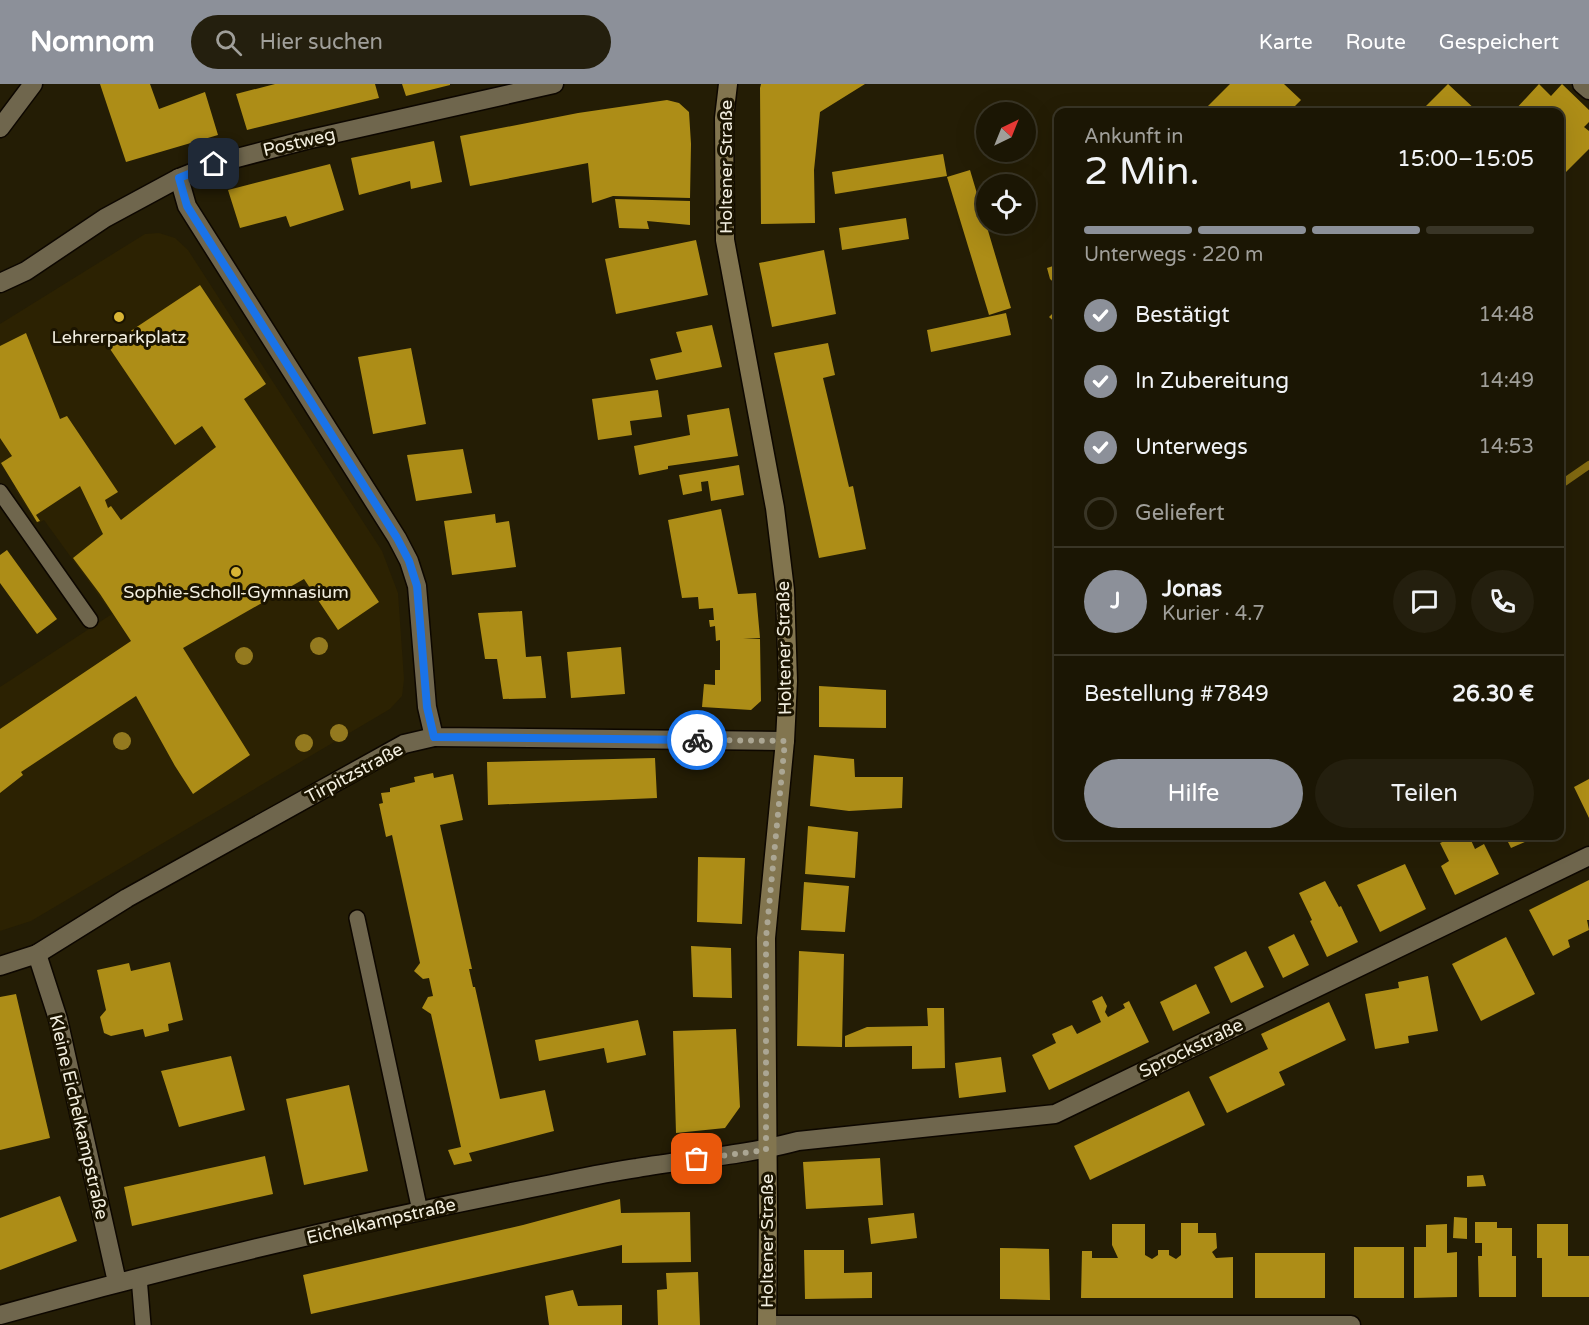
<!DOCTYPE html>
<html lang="de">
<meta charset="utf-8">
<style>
:root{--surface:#1b1604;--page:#241f0e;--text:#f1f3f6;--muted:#a09f9a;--line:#393526;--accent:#8c9099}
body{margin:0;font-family:"Varela Round",sans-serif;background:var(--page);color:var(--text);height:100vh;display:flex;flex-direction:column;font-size:22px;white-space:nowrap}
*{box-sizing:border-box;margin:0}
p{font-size:20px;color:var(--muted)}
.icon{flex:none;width:33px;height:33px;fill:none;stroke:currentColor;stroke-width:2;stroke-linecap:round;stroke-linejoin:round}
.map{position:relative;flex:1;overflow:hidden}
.sheet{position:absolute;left:1054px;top:24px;width:510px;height:732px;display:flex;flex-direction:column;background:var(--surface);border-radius:12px;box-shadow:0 6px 24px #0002,0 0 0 2px var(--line)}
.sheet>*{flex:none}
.needle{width:39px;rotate:43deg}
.fabs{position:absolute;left:976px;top:18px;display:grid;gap:12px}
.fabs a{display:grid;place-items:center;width:60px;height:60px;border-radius:50%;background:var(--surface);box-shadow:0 6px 24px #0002,0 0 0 2px var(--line);font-size:30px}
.pin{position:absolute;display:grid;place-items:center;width:51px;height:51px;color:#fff;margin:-26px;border-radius:12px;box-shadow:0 3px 9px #0006}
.courier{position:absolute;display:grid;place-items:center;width:60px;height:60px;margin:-30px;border:4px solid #1a73e8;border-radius:50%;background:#fff;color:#222;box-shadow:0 2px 8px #0007}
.overview em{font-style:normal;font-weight:600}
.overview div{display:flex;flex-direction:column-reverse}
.overview{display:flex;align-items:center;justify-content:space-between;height:102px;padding:0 30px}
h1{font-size:39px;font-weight:600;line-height:45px}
.bar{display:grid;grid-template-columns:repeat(4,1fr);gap:9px 6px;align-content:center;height:72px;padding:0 30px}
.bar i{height:8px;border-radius:4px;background:var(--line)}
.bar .on{background:var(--accent)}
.bar p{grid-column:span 4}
.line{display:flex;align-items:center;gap:15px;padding:0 30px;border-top:2px solid var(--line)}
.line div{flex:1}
.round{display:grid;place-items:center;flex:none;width:63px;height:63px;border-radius:32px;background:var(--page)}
ol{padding:0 30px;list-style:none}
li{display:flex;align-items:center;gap:18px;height:66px}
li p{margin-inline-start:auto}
li .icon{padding:6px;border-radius:50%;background:var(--accent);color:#fff;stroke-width:4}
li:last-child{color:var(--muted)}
li i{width:33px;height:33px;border:3px solid var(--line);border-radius:50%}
.action{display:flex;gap:12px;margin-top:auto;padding:12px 30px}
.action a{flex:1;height:69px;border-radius:36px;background:var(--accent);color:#fff;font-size:24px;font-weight:600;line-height:69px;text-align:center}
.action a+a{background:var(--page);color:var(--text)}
header{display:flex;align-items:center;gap:36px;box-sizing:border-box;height:84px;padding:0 30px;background:var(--accent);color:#fff}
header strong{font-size:28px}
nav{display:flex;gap:33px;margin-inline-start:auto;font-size:21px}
.search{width:420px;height:54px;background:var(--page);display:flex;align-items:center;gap:15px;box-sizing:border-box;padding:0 21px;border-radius:33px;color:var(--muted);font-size:22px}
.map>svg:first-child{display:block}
</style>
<header>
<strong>Nomnom</strong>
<div class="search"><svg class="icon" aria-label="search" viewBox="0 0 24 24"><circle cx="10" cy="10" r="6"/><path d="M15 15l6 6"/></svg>Hier suchen</div>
<nav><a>Karte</a><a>Route</a><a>Gespeichert</a></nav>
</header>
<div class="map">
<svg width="1589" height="1241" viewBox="0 0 1589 1241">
<rect width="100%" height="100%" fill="#241d05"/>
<path fill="#2c2202" d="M159,149L175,154L188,166L382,467L398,509L404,595L402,612L390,625L31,837L0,847V603L112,530L44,436L37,440L14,404L16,402L0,380V240L145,150Z"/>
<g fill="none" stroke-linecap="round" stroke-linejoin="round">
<path stroke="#816911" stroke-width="8" d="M1560,401L1589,381"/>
</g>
<path fill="#ad8d17" d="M100,0H150L159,25L205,8L218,51L126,78Z
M275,0H375L379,14L247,46L236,10Z
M402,0H450V1L406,12Z
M761,0H865L820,28L814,86L815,139L761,140L760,4Z
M1230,0H1284L1301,16L1289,28H1202Z
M1448,0L1478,28H1420Z
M1539,0L1551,12L1562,0L1589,26V38L1584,43L1589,47V65L1560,94V28H1513Z
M667,16L679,19L689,28L691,60L690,114L613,112L592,119L588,79L470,102L460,52L578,29Z
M434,57L442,98L411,105L410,97L359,111L351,74Z
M943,70L947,92L835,110L832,88Z
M330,80L344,126L290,143L286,132L240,144L228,106Z
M970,86L1011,224L989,231L947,93Z
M615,115L690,117V141L647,137L649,145L619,144Z
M906,134L909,155L842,166L839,144Z
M696,156L708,211L616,230L605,175Z
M824,166L836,230L772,243L759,179Z
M1059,180V203L1050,195L1047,184Z
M200,201L266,300L244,315L379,518L338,546L304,495L183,564L250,671L193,710L175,682L136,612L21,688L23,691L0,709V645L131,557L100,510L73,474L103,450L80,402L36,431L40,437L37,438L1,379L12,372L0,354V262L26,249L60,335L67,332L118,408L105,416L108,424L111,422L121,436L216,363L202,342L175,361L108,262Z
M1059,223V242L1049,233Z
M1006,229L1011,251L931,268L927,246Z
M712,241L722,283L656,296L650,275L682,268L676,248Z
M828,259L835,291L823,294L849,403L853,402L866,465L819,474L774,269Z
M411,264L426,340L373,350L358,273Z
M658,306L662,333L630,337L632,351L598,356L592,315Z
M729,324L738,372L668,382V385L639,391L634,362L690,351L687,331Z
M463,365L472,409L416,417L407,371Z
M739,381L744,411L711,417L708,397L701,398L702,407L683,411L679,391Z
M721,425L738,510L756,509L760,554L743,555H760L761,617L751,626L702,623L704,600L715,601V586H720V556L716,557L715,542L710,543L709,536H714L713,524L699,525L698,513L682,514L668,436Z
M495,430L496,439L509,437L516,483L452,491L444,437Z
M7,466L57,535L37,550L0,499V471Z
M522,527L526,573L541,572L546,614L503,615L497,575H485L478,529Z
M621,563L625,610L571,614L567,568Z
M819,602L886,606V644L819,643Z
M814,671L854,675L855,693H903L902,724L849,727L810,722Z
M655,674L657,714L488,721L487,678Z
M433,689L434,694L453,690L463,736L440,741L472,885H469L473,903H475L500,1015L545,1006L554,1047L469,1069L472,1077L454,1081L448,1066L461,1063L431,930L422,924L428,913L433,912L429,894L423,895L414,887L420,879L392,751L386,753L379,720L383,719L381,709L390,708V704L415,698L414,693Z
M1589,695V734L1574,703Z
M808,742L858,748L855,794L805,790Z
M1456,752H1469L1475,765L1484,760L1499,790L1455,811L1441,782L1449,777L1440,759Z
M1505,752H1539L1511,764Z
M698,773L745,774L742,840L697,838Z
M1405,780L1426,825L1380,848L1357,801Z
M1589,796V836H1587L1589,846L1568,856L1570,863L1553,872L1529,826Z
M1325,797L1339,823L1341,822L1358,858L1327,873L1310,837L1312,836L1299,809Z
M804,798L849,802L845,848L801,846Z
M1294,850L1309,881L1283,894L1268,863Z
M1506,853L1535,910L1481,937L1452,880Z
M691,862L731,864L732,914L693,913Z
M799,867L844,870L842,963L797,962Z
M1246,867L1264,903L1231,919L1214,883Z
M170,878L183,936L168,940L169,947L145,953L143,945L111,952L104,949L100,933L106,926L97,886L129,879L131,887Z
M1428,892L1438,947L1408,952L1409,959L1375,965L1365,910L1399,904L1398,898Z
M1196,900L1210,929L1173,947L1160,918Z
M16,910L50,1054L0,1066V913Z
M1102,912L1107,922L1105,928L1108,933L1125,924L1123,920L1129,917L1149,958L1049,1006L1032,971L1056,959L1052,950L1063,945L1072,941L1077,950L1101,938L1092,917Z
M1329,918L1346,956L1279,988L1285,1001L1227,1029L1209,993L1268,965L1261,950Z
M927,924H944L945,984L912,985V962L845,963V952L867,943L928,942Z
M638,936L646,971L607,979L604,964L539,977L535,956Z
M736,945L740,1023L725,1044L676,1049L673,947Z
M231,972L245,1026L179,1043L161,987Z
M1001,973L1006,1008L959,1014L955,979Z
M349,1001L368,1087L304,1101L286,1015Z
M1189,1007L1205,1041L1090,1096L1074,1062Z
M265,1072L273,1110L132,1142L124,1103Z
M880,1074L883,1121L806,1125L803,1078Z
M1483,1091L1486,1102L1467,1103V1092Z
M60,1112L77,1157L0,1186V1134Z
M620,1115L621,1129L690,1128L691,1178L622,1179V1161L311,1230L303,1191L523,1141Z
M914,1129L917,1154L871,1160L868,1134Z
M1454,1133L1467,1134V1155L1453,1154Z
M1475,1138H1497V1144H1512V1172H1516V1213H1479L1478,1172H1482V1159H1475Z
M1181,1139H1198V1149H1216L1217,1164L1212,1168L1216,1174L1233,1173V1214H1081L1082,1167H1092V1174H1118L1112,1161V1140H1145V1171L1152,1175L1158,1171V1166H1169V1171L1176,1175L1181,1171Z
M1447,1140V1169L1457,1168V1213L1414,1214V1163H1426V1141Z
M1537,1140H1568V1172H1589V1213H1542V1174H1537Z
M1354,1163H1404V1214H1354Z
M1000,1164L1049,1165L1050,1216L1000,1215Z
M804,1166H844V1189L872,1188V1214L805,1215Z
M1255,1169H1325V1214H1255Z
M698,1188L700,1241H658L657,1206L667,1205L666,1189Z
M573,1206L578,1222L622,1221V1241H549L545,1212Z"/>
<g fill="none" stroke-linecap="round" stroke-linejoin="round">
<defs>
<path id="service" d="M0,408L90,536
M357,834L420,1127
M139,1193L143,1241"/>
<path id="pedestrian" d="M37,870L127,814L404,660L434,653"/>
<path id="minor" d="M1582,0L1589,6
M0,44L33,0
M179,94L187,122L397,454L409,477L417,502L427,623L434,653L785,657
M0,882L37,870L58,935L117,1198
M0,1231C182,1180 367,1136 552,1100C581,1094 609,1088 637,1084C691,1075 746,1071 798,1057L1055,1030L1589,772
M767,1241H1351"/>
<path id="tertiary" d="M0,199L26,187L105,134L179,94L214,80L306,56L554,0"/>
<path id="secondary" d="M728,0L724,34L725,156L775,424L785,506L788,597L785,657L766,854L768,1132L767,1241"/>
</defs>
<use href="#service" stroke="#0d0700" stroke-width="18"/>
<use href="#pedestrian" stroke="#0d0700" stroke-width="21"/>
<use href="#minor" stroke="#0d0700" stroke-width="21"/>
<use href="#tertiary" stroke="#0d0700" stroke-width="21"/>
<use href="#secondary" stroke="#0d0700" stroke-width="21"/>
<use href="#service" stroke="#6f664d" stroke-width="15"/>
<use href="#pedestrian" stroke="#6f664d" stroke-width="18"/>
<use href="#minor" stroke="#6f664d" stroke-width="18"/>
<use href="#tertiary" stroke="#6f664d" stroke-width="18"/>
<use href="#secondary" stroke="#82754f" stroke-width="18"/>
</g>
<g fill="#947a1f">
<circle cx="319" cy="562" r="9"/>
<circle cx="244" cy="572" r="9"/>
<circle cx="339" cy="649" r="9"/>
<circle cx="122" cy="657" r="9"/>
<circle cx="304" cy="659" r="9"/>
</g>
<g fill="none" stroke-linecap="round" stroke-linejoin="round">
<path stroke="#aba693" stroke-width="6" stroke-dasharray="0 10.8" d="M697,656L785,657L766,854V1066L697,1075"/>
<path stroke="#1a73e8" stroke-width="8" d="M214,80L179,94L187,122L397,454L409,477L417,502L427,623L434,653L697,656"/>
</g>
<g fill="#d8b434" stroke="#1b1400" stroke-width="2">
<circle cx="119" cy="233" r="6"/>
<circle cx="236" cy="488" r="6"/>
</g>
<g text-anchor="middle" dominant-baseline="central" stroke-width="6" stroke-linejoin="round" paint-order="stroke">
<g font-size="18" fill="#f3efe0" stroke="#1b1400">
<text transform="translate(299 58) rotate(-13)">Postweg</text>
<text transform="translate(726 83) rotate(-90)">Holtener Straße</text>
<text transform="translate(784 564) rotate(-91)">Holtener Straße</text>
<text transform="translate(354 689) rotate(-28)">Tirpitzstraße</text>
<text transform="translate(1191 964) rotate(-26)">Sprockstraße</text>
<text transform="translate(79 1033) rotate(77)">Kleine Eichelkampstraße</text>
<text transform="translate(381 1137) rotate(-13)">Eichelkampstraße</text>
<text transform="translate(767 1157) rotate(-90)">Holtener Straße</text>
</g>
<g font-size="18" fill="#f3efe0" stroke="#1b1400">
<text x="119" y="253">Lehrerparkplatz</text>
<text x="236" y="508">Sophie-Scholl-Gymnasium</text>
</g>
</g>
</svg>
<div class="fabs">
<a><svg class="needle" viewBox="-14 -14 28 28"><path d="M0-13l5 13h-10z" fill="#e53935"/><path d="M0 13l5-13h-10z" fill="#a09f9a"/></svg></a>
<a><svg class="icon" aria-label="locate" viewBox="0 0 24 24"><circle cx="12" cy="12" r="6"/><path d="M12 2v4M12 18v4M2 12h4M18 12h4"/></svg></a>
</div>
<div class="pin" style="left:697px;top:1075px;background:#ea580c"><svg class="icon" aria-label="bag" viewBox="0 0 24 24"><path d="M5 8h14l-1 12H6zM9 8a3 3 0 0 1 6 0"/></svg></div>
<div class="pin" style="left:214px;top:80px;background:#1f2937"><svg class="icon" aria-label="home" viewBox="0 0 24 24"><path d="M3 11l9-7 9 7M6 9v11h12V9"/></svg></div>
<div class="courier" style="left:697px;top:656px"><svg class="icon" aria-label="bike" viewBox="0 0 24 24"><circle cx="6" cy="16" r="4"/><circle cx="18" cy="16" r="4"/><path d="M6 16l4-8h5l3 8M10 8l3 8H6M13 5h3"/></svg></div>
<section class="sheet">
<div class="overview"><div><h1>2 Min.</h1><p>Ankunft in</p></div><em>15:00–15:05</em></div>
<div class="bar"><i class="on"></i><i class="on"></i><i class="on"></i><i></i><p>Unterwegs · 220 m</p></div>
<ol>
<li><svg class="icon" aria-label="check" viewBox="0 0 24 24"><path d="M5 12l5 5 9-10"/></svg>Bestätigt<p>14:48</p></li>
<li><svg class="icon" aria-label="check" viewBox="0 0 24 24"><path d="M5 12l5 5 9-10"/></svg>In Zubereitung<p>14:49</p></li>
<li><svg class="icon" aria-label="check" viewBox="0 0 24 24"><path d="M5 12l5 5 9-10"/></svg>Unterwegs<p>14:53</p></li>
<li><i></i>Geliefert</li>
</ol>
<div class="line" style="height:108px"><b class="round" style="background:var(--accent);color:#fff">J</b><div><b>Jonas</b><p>Kurier · 4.7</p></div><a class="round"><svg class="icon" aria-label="chat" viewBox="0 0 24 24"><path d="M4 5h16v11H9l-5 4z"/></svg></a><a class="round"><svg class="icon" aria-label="phone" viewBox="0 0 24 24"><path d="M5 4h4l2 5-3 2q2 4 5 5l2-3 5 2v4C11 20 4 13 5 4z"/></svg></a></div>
<div class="line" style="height:78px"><div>Bestellung #7849</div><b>26.30 €</b></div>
<div class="action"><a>Hilfe</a><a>Teilen</a></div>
</section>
</div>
